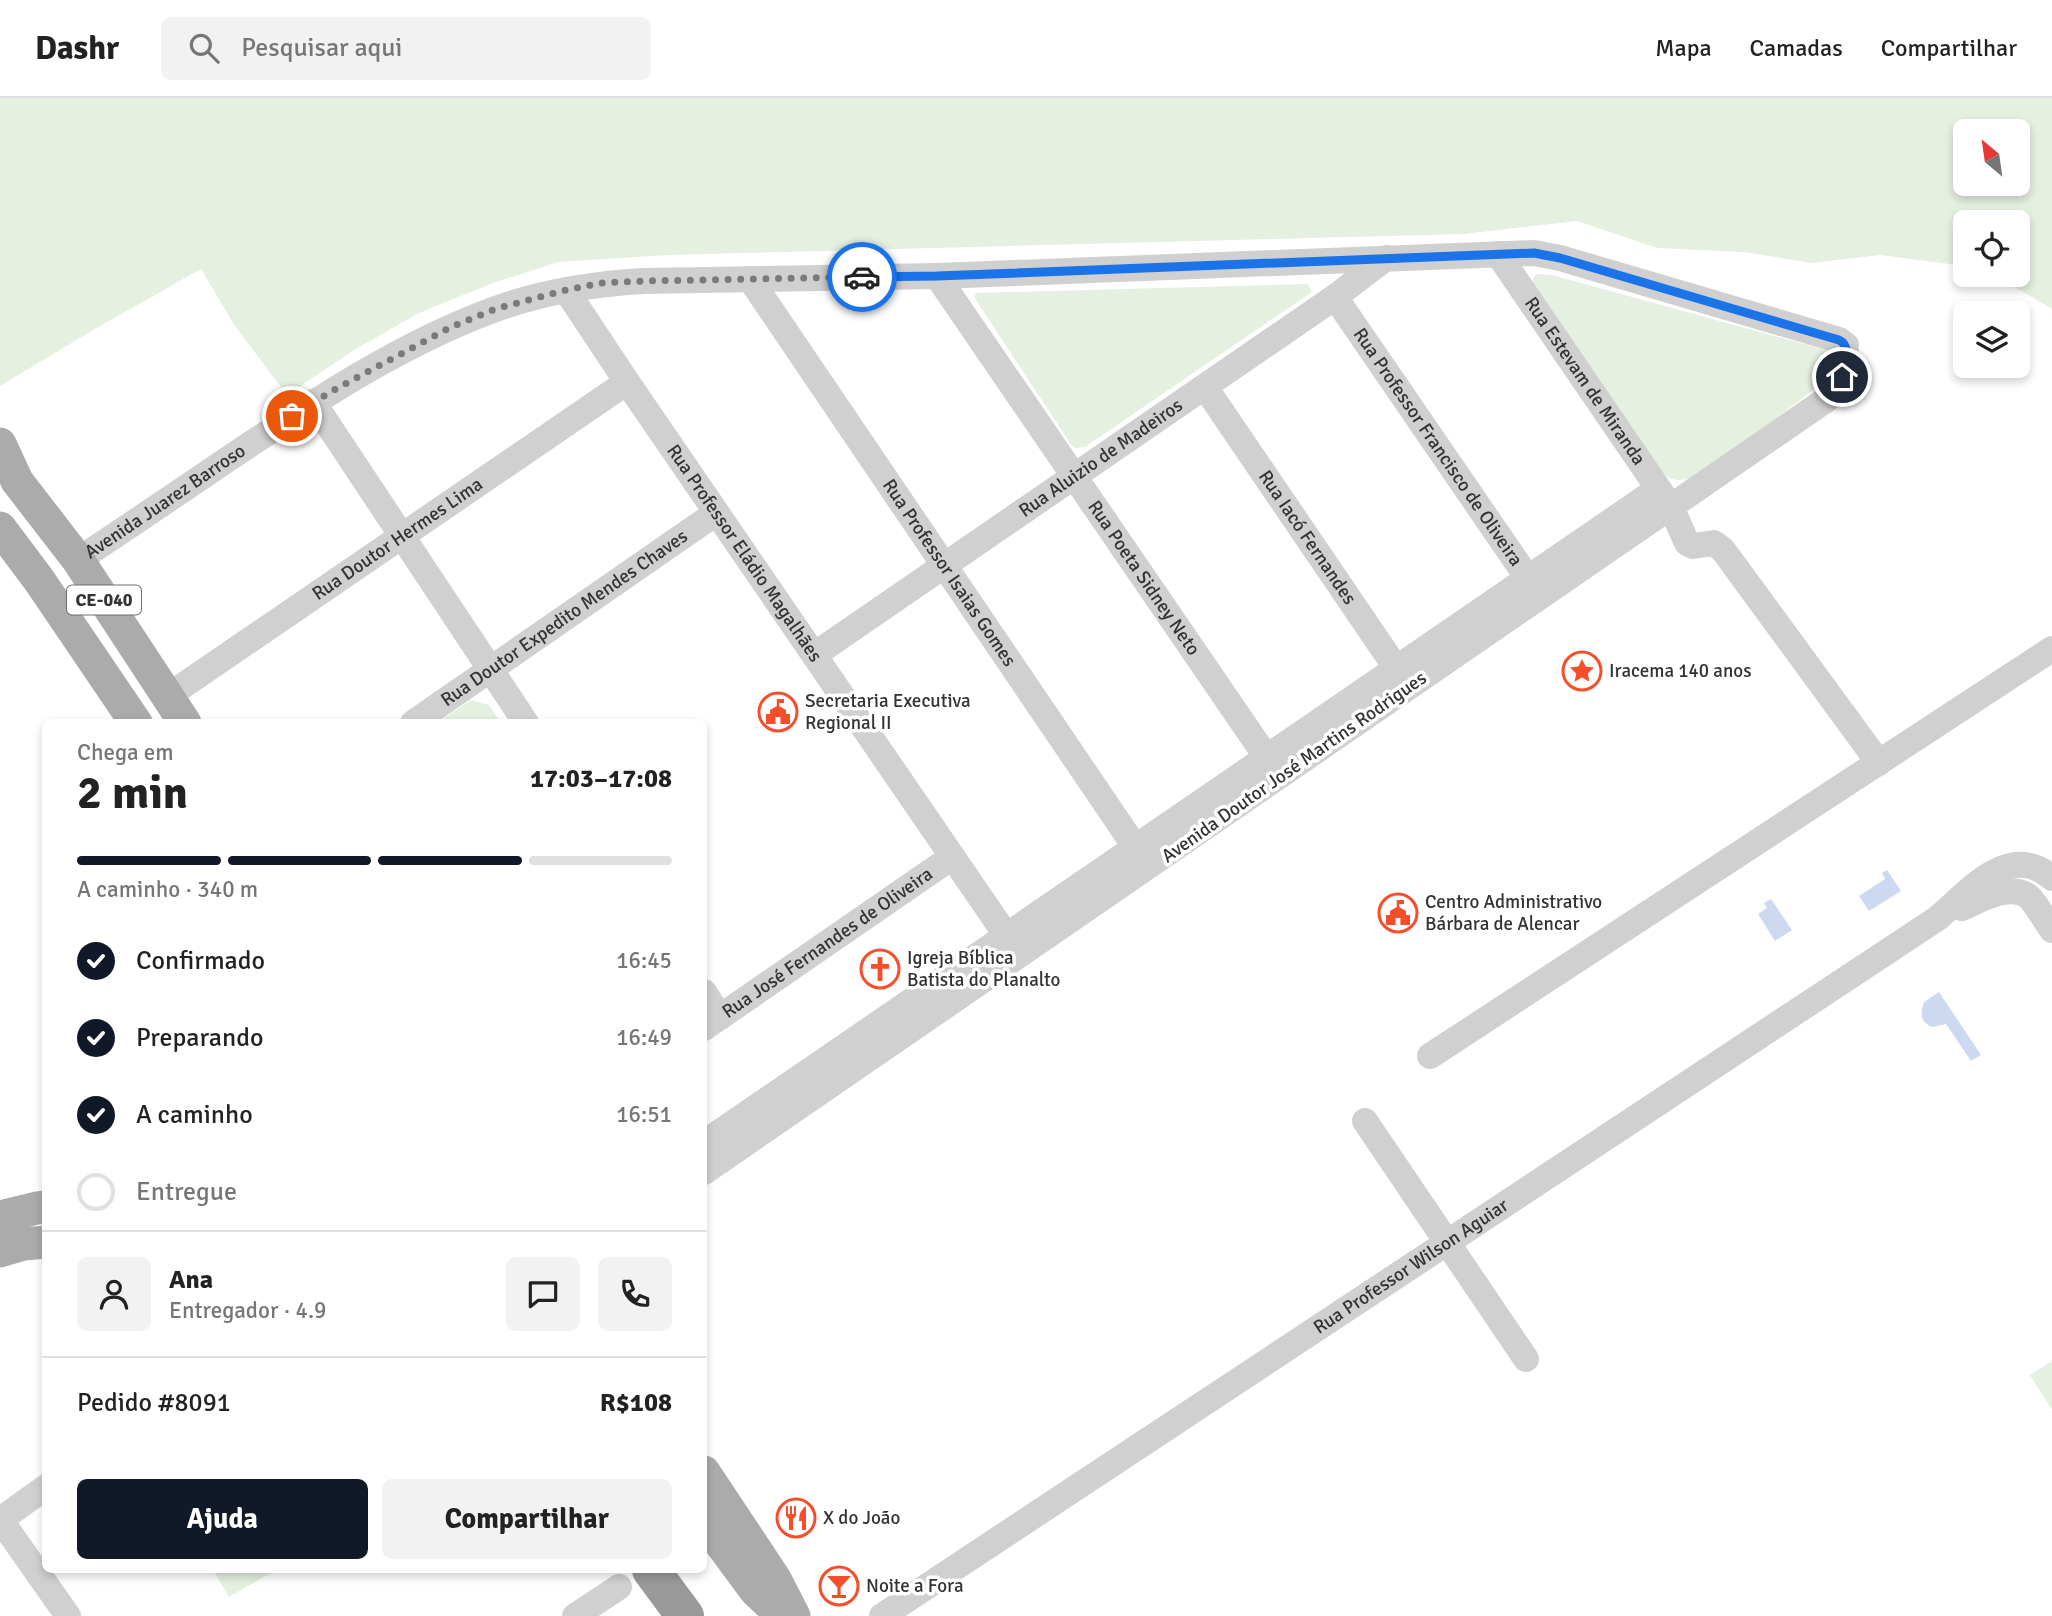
<!DOCTYPE html>
<html lang="pt">
<meta charset="utf-8">
<style>
:root{--surface:#fff;--page:#f2f2f2;--text:#222;--muted:#767676;--line:#e0e0e0;--accent:#111827}
body{margin:0;font-family:Signika,sans-serif;background:var(--page);color:var(--text);height:100vh;display:flex;flex-direction:column;font-size:26px;white-space:nowrap}
*{box-sizing:border-box;margin:0}
p{font-size:23px;color:var(--muted)}
.icon{flex:none;width:38px;height:38px;fill:none;stroke:currentColor;stroke-width:2;stroke-linecap:round;stroke-linejoin:round}
.map{position:relative;flex:1;overflow:hidden}
.drawer{position:absolute;left:42px;top:621px;width:665px;height:854px;display:flex;flex-direction:column;background:var(--surface);border-radius:10px;box-shadow:0 4px 10px #0003}
.drawer>*{flex:none}
.needle{width:46px;rotate:331deg}
.fabs{position:absolute;left:1953px;top:21px;display:grid;gap:14px}
.fabs a{display:grid;place-items:center;width:77px;height:77px;border-radius:10px;background:var(--surface);box-shadow:0 4px 10px #0003;font-size:35px}
.pin{position:absolute;display:grid;place-items:center;width:60px;height:60px;color:#fff;margin:-30px;border:4px solid #fff;border-radius:50%;box-shadow:0 2px 7px #0007}
.courier{position:absolute;display:grid;place-items:center;width:70px;height:70px;margin:-35px;border:5px solid #1a73e8;border-radius:50%;background:#fff;color:#222;box-shadow:0 2px 9px #0007}
.head em{font-style:normal;font-weight:800}
.head div{display:flex;flex-direction:column-reverse}
.head{display:flex;align-items:center;justify-content:space-between;height:119px;padding:0 35px}
h1{font-size:46px;font-weight:800;line-height:52px}
.bar{display:grid;grid-template-columns:repeat(4,1fr);gap:10px 7px;align-content:center;height:84px;padding:0 35px}
.bar i{height:9px;border-radius:5px;background:var(--line)}
.bar .current{background:var(--accent)}
.bar p{grid-column:span 4}
.line{display:flex;align-items:center;gap:18px;padding:0 35px;border-top:2px solid var(--line)}
.line div{flex:1}
.round{display:grid;place-items:center;flex:none;width:74px;height:74px;border-radius:10px;background:var(--page)}
ol{padding:0 35px;list-style:none}
li{display:flex;align-items:center;gap:21px;height:77px}
li p{margin-inline-start:auto}
li .icon{padding:7px;border-radius:50%;background:var(--accent);color:#fff;stroke-width:4}
li:last-child{color:var(--muted)}
li i{width:38px;height:38px;border:4px solid var(--line);border-radius:50%}
.action{display:flex;gap:14px;margin-top:auto;padding:14px 35px}
.action a{flex:1;height:80px;border-radius:10px;background:var(--accent);color:#fff;font-size:28px;font-weight:800;line-height:80px;text-align:center}
.action a+a{background:var(--page);color:var(--text)}
header{display:flex;align-items:center;gap:42px;box-sizing:border-box;height:98px;padding:0 35px;background:var(--surface);border-bottom:2px solid var(--line)}
header strong{font-size:33px}
nav{display:flex;gap:38px;margin-inline-start:auto;font-size:24px}
.search{width:490px;height:63px;background:var(--page);display:flex;align-items:center;gap:18px;box-sizing:border-box;padding:0 24px;border-radius:10px;color:var(--muted);font-size:26px}
.map>svg:first-child{display:block}
</style>
<header>
<strong>Dashr</strong>
<div class="search"><svg class="icon" aria-label="search" viewBox="0 0 24 24"><circle cx="10" cy="10" r="6"/><path d="M15 15l6 6"/></svg>Pesquisar aqui</div>
<nav><a>Mapa</a><a>Camadas</a><a>Compartilhar</a></nav>
</header>
<div class="map">
<svg width="2052" height="1518" viewBox="0 0 2052 1518">
<rect width="100%" height="100%" fill="#fff"/>
<path fill="#e5f0e1" fill-rule="evenodd" d="M0,0H2052V211L1994,177H2018V124H1965V168L1880,157L1812,165L1744,154L1657,150L1577,123L1464,136L668,157L558,164L490,186L417,216L354,252L287,297L235,228L201,171L93,232L0,288ZM1965,33H2018V86H1965Z
M1538,176L1552,177L1826,252L1832,259L1829,280L1701,377C1674,386 1671,383 1649,365L1532,185L1535,177Z
M1308,186L1312,194L1085,349L1076,350L1072,348L974,199L976,195Z
M471,602L489,607L501,625H437Z
M2052,1263V1312L2030,1277Z
M213,1472H276L229,1499Z"/>
<path fill="#ccd9f1" d="M1887,772L1901,793L1869,813L1859,798L1885,781L1882,775Z
M1771,801L1792,832L1775,843L1758,816L1767,810L1764,805Z
M1939,894L1981,957L1971,963L1946,926L1932,929C1920,924 1920,915 1924,904Z"/>
<g fill="none" stroke-linecap="round" stroke-linejoin="round">
<g stroke="#d0d0d0" stroke-width="26">
<path id="s1" d="M1498,156L1671,409L1687,445L1693,448L1714,445L1723,452L1879,665"/>
<path id="s2" d="M937,178L1276,673"/>
<path id="s3" d="M750,181L1146,765"/>
<path id="s4" d="M566,192L627,284L1017,853"/>
<path id="s5" d="M1335,199L1538,495"/>
<path id="s6" d="M1205,289L1407,586"/>
<path d="M313,304L526,625"/>
<path id="s7" d="M78,462C131,427 184,391 237,355C318,301 401,246 493,212C541,194 592,186 644,183L937,178L1534,155L1560,160L1839,242L1846,247L1842,279L1833,297L704,1074"/>
<path id="s8" d="M814,557L1335,199L1386,160"/>
<path id="s9" d="M168,598L627,284"/>
<path id="s10" d="M413,625L716,415"/>
<path d="M1962,810C1980,802 2012,783 2030,800C2038,809 2045,822 2052,832"/>
<path d="M704,894L720,919"/>
<path id="s11" d="M704,930L952,759"/>
<path d="M1430,958L2052,551"/>
<path d="M1365,1023L1526,1261"/>
<path d="M704,1045L1658,391"/>
<path d="M0,1421L68,1518"/>
<path d="M0,1422L46,1389"/>
<path d="M575,1518L619,1489"/>
<path id="s12" d="M882,1518L1938,820C1970,793 2010,743 2052,780"/>
</g>
<path stroke="#ababab" stroke-width="33" d="M0,346L17,383L78,462L185,625
M0,430L39,482L136,625
M0,1119L37,1110L46,1109
M0,1153L24,1146L46,1144
M704,1374L775,1481L794,1518
M704,1423L755,1492L775,1511"/>
<path stroke="#9a9a9a" stroke-width="38" d="M651,1472L685,1518"/>
</g>
<g fill="none" stroke-linecap="round" stroke-linejoin="round">
<path stroke="#7a7a7a" stroke-width="7" stroke-dasharray="0 12.6" d="M292,318L332,293L451,229L495,211L566,192L601,185L644,183L862,179"/>
<path stroke="#1a73e8" stroke-width="9" d="M862,179L937,178L1534,155L1560,160L1839,242C1852,248 1844,267 1842,279"/>
</g>
<defs>
<symbol id="sight-ring" viewBox="-11 -11 22 22"><circle r="9.5" fill="#fff" stroke="#f54e2a" stroke-width="1.5"/><path d="M0-6L1.8-2.2L6-1.7L2.9 1.2L3.7 5.4L0 3.3L-3.7 5.4L-2.9 1.2L-6-1.7L-1.8-2.2Z" fill="#f54e2a"/></symbol>
<symbol id="civic-ring" viewBox="-11 -11 22 22"><circle r="9.5" fill="#fff" stroke="#f54e2a" stroke-width="1.5"/><path d="M-.6-6.5H3V-4.5H.6V-3L4-1V1h2V6H-6V1h2V-1L-.6-3ZM-1.2 2.5V6h2.4V2.5Z" fill="#f54e2a"/></symbol>
<symbol id="church-ring" viewBox="-11 -11 22 22"><circle r="9.5" fill="#fff" stroke="#f54e2a" stroke-width="1.5"/><path d="M-1.2-6h2.4v3.5h3.3v2.4h-3.3V6h-2.4V-.1h-3.3v-2.4h3.3Z" fill="#f54e2a"/></symbol>
<symbol id="restaurant-ring" viewBox="-11 -11 22 22"><circle r="9.5" fill="#fff" stroke="#f54e2a" stroke-width="1.5"/><path d="M-5-6h1v4h1v-4h1v4h1v-4h1v5L-1.5 .5V6h-2V.5L-5-1ZM5-6V6H3V1.5H1.5Q1.5-4 5-6Z" fill="#f54e2a"/></symbol>
<symbol id="bar-ring" viewBox="-11 -11 22 22"><circle r="9.5" fill="#fff" stroke="#f54e2a" stroke-width="1.5"/><path d="M-6-5H6L.8 .8V4.5H3.5V6h-7V4.5H-.8V.8Z" fill="#f54e2a"/></symbol>
</defs>
<g fill-rule="evenodd">
<use href="#sight-ring" x="1560" y="551" width="44" height="44"/>
<use href="#civic-ring" x="756" y="592" width="44" height="44"/>
<use href="#civic-ring" x="1376" y="793" width="44" height="44"/>
<use href="#church-ring" x="858" y="849" width="44" height="44"/>
<use href="#restaurant-ring" x="774" y="1398" width="44" height="44"/>
<use href="#bar-ring" x="817" y="1466" width="44" height="44"/>
</g>
<g text-anchor="middle" dominant-baseline="central" stroke-width="7" stroke-linejoin="round" paint-order="stroke">
<rect fill="#fff" stroke="#707070" stroke-width="2" x="67" y="487.5" width="74" height="29" rx="5"/>
<g font-size="18" font-weight="bold" fill="#333">
<text x="104" y="502">CE-040</text>
</g>
<g font-size="19" fill="#333" stroke="#fff">
<text stroke="none"><textPath href="#s1" startOffset="154">Rua Estevam de Miranda</textPath></text>
<text stroke="none"><textPath href="#s5" startOffset="182">Rua Professor Francisco de Oliveira</textPath></text>
<text stroke="none"><textPath href="#s8" startOffset="348">Rua Aluizio de Madeiros</textPath></text>
<text stroke="none"><textPath href="#s7" startOffset="105">Avenida Juarez Barroso</textPath></text>
<text stroke="none"><textPath href="#s6" startOffset="182">Rua Iacó Fernandes</textPath></text>
<text stroke="none"><textPath href="#s9" startOffset="278">Rua Doutor Hermes Lima</textPath></text>
<text stroke="none"><textPath href="#s4" startOffset="318">Rua Professor Eládio Magalhães</textPath></text>
<text stroke="none"><textPath href="#s3" startOffset="355">Rua Professor Isaias Gomes</textPath></text>
<text stroke="none"><textPath href="#s2" startOffset="366">Rua Poeta Sidney Neto</textPath></text>
<text stroke="none"><textPath href="#s10" startOffset="184">Rua Doutor Expedito Mendes Chaves</textPath></text>
<text transform="translate(1294 669) rotate(-35)">Avenida Doutor José Martins Rodrigues</text>
<text stroke="none"><textPath href="#s11" startOffset="150">Rua José Fernandes de Oliveira</textPath></text>
<text stroke="none"><textPath href="#s12" startOffset="634">Rua Professor Wilson Aguiar</textPath></text>
</g>
<g font-size="19" fill="#333" stroke="#fff" text-anchor="start">
<text x="1609" y="573">Iracema 140 anos</text>
<text x="805" y="603">Secretaria Executiva<tspan x="805" dy="22">Regional II</tspan></text>
<text x="1425" y="804">Centro Administrativo<tspan x="1425" dy="22">Bárbara de Alencar</tspan></text>
<text x="907" y="860">Igreja Bíblica<tspan x="907" dy="22">Batista do Planalto</tspan></text>
<text x="823" y="1420">X do João</text>
<text x="866" y="1488">Noite a Fora</text>
</g>
</g>
</svg>
<div class="fabs">
<a><svg class="needle" viewBox="-14 -14 28 28"><path d="M0-13l5 13h-10z" fill="#e53935"/><path d="M0 13l5-13h-10z" fill="#767676"/></svg></a>
<a><svg class="icon" aria-label="locate" viewBox="0 0 24 24"><circle cx="12" cy="12" r="6"/><path d="M12 2v4M12 18v4M2 12h4M18 12h4"/></svg></a>
<a><svg class="icon" aria-label="layers" viewBox="0 0 24 24"><path d="M12 4l9 5-9 5-9-5zM3 14l9 5 9-5"/></svg></a>
</div>
<div class="pin" style="left:292px;top:318px;background:#ea580c"><svg class="icon" aria-label="bag" viewBox="0 0 24 24"><path d="M5 8h14l-1 12H6zM9 8a3 3 0 0 1 6 0"/></svg></div>
<div class="pin" style="left:1842px;top:279px;background:#1f2937"><svg class="icon" aria-label="home" viewBox="0 0 24 24"><path d="M3 11l9-7 9 7M6 9v11h12V9"/></svg></div>
<div class="courier" style="left:862px;top:179px"><svg class="icon" aria-label="car" viewBox="0 0 24 24"><path d="M5 17H2v-5l4-1 3-4h7l3 4 3 1v5h-3M9 17h6M6 11h13"/><circle cx="7" cy="17" r="2"/><circle cx="17" cy="17" r="2"/></svg></div>
<section class="drawer">
<div class="head"><div><h1>2 min</h1><p>Chega em</p></div><em>17:03–17:08</em></div>
<div class="bar"><i class="current"></i><i class="current"></i><i class="current"></i><i></i><p>A caminho · 340 m</p></div>
<ol>
<li><svg class="icon" aria-label="check" viewBox="0 0 24 24"><path d="M5 12l5 5 9-10"/></svg>Confirmado<p>16:45</p></li>
<li><svg class="icon" aria-label="check" viewBox="0 0 24 24"><path d="M5 12l5 5 9-10"/></svg>Preparando<p>16:49</p></li>
<li><svg class="icon" aria-label="check" viewBox="0 0 24 24"><path d="M5 12l5 5 9-10"/></svg>A caminho<p>16:51</p></li>
<li><i></i>Entregue</li>
</ol>
<div class="line" style="height:126px"><a class="round"><svg class="icon" aria-label="person" viewBox="0 0 24 24"><circle cx="12" cy="8" r="4"/><path d="M4 21q1-7 8-7t8 7"/></svg></a><div><b>Ana</b><p>Entregador · 4.9</p></div><a class="round"><svg class="icon" aria-label="chat" viewBox="0 0 24 24"><path d="M4 5h16v11H9l-5 4z"/></svg></a><a class="round"><svg class="icon" aria-label="phone" viewBox="0 0 24 24"><path d="M5 4h4l2 5-3 2q2 4 5 5l2-3 5 2v4C11 20 4 13 5 4z"/></svg></a></div>
<div class="line" style="height:91px"><div>Pedido #8091</div><b>R$108</b></div>
<div class="action"><a>Ajuda</a><a>Compartilhar</a></div>
</section>
</div>
